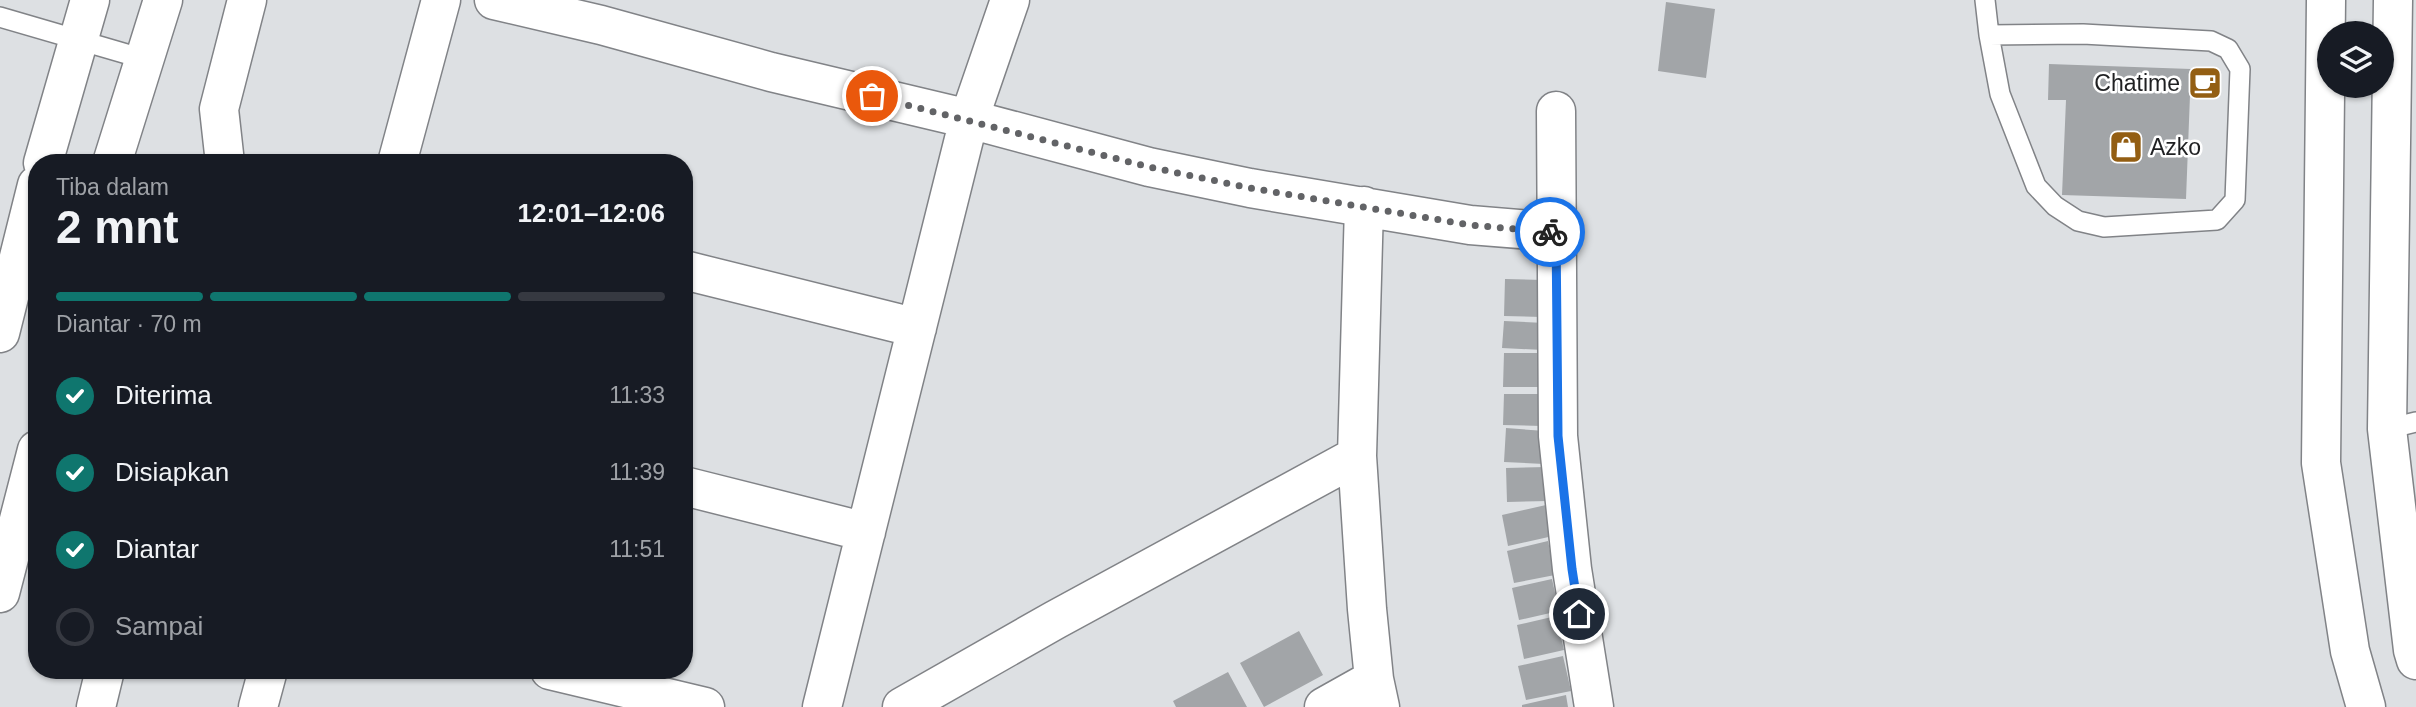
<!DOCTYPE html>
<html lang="id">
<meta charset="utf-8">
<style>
:root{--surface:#171b24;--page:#20242c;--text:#f1f3f6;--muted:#9ea1a6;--line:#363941;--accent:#0f766e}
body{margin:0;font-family:Arial,sans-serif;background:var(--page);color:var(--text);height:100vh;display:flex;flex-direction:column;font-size:26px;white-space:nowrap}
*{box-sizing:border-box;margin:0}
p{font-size:23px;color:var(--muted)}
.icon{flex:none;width:38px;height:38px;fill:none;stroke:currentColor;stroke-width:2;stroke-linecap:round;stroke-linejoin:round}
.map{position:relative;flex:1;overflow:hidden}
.sheet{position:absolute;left:28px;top:154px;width:665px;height:525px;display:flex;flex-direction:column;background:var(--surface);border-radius:28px;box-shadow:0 2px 5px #0004}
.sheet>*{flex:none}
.buttons{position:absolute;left:2317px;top:21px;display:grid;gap:14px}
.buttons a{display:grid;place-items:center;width:77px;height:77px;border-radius:50%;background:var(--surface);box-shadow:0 2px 5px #0004;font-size:35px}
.pin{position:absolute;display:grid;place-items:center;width:60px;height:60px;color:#fff;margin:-30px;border:4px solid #fff;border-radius:50%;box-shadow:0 2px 7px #0007}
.courier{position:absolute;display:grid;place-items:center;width:70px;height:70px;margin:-35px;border:5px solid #1a73e8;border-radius:50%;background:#fff;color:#222;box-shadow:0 2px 9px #0007}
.overview em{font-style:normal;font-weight:700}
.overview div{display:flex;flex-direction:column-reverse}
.overview{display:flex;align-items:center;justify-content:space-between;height:119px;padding:0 28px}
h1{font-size:46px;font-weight:700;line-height:52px}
.bar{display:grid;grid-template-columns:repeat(4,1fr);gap:10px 7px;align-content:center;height:84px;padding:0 28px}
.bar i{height:9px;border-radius:5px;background:var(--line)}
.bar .current{background:var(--accent)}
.bar p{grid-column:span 4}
ol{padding:0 28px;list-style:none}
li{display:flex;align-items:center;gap:21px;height:77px}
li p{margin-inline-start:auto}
li .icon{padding:7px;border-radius:50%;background:var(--accent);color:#fff;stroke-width:4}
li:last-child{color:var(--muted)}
li i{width:38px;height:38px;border:4px solid var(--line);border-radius:50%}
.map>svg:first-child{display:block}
</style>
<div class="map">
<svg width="2416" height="707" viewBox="0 0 2416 707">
<rect width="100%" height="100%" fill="#dde0e3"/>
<path fill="#a2a5a8" d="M1666,2L1715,9L1706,78L1658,71Z
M2049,64L2191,69L2186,199L2062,195L2066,100H2048Z
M1505,279L1543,280L1542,317L1504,316Z
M1504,321L1545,323L1543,350L1502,348Z
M1504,353H1539V387H1503Z
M1504,394H1543L1542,426L1503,425Z
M1506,428L1545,431L1544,464L1504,462Z
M1547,467L1548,501L1507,502L1506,468Z
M1546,505L1553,536L1508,546L1502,515Z
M1548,541L1555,575L1514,583L1507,551Z
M1552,579L1559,611L1519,620L1512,588Z
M1556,616L1564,650L1524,659L1517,625Z
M1299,631L1323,675L1264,707L1240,663Z
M1563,656L1571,691L1526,700L1518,666Z
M1228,672L1247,707H1176L1173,701Z
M1566,695L1568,707H1522V705Z"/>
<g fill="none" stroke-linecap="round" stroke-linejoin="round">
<defs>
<path id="service" d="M1985,0L1989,35L2083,34L2211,41L2228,49L2240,69L2235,200L2217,220L2104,227L2078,221L2055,206L2036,186L2000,94L1989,35
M0,17L144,59
M2387,429L2416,422"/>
<path id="minor" d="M494,0L601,25L771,72L969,119L1149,167L1250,188L1470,225L1556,232
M1556,111L1558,436L1572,569L1594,707
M43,163L90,0
M112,163L163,0
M225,163L219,109L247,0
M397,163L441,0
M1364,206L1357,456L1367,609L1374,679L1380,707
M684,270L917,328
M0,333L37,185
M684,486L866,532
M0,593L37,450
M550,670L705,707
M96,707L105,670
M258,707L268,670
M822,707L969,119L1010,0
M902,707L1055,620L1357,456
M1324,707L1374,679"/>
<path id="tertiary" d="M2326,0L2321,463L2350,651L2366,707
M2393,0L2387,429L2413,650L2416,660"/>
</defs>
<use href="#service" stroke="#818387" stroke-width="22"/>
<use href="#minor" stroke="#818387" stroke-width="41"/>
<use href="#tertiary" stroke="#818387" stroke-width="41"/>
<use href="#service" stroke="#fff" stroke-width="19"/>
<use href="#minor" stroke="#fff" stroke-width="38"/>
<use href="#tertiary" stroke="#fff" stroke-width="38"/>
</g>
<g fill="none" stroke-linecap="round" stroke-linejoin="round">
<path stroke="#626366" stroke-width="7" stroke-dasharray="0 12.6" d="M872,96L1149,167L1250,188L1470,225L1550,232"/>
<path stroke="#1a73e8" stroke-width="9" d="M1550,232H1556L1558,436L1572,569L1579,614"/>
</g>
<defs>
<symbol id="cafe-square" viewBox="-11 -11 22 22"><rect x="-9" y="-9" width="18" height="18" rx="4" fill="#935e13" stroke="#fff"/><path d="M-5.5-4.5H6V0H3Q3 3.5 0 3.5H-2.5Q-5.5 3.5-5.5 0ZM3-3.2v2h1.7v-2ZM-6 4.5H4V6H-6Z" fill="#fff"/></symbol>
<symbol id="shop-square" viewBox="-11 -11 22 22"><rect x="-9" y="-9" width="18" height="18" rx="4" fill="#935e13" stroke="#fff"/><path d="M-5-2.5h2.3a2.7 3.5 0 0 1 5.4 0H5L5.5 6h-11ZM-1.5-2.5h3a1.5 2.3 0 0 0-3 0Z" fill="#fff"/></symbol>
</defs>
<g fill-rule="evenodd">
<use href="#cafe-square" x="2186" y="64" width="38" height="38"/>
<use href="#shop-square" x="2107" y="128" width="38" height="38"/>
</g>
<g text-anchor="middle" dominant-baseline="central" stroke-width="5" stroke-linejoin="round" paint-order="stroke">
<g font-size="23" fill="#1f2022" stroke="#fff" text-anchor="end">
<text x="2180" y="83">Chatime</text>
<text x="2150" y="147" text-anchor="start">Azko</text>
</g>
</g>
</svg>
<div class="buttons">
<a><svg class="icon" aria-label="layers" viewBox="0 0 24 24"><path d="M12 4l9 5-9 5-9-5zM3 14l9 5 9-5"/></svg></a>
</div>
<div class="pin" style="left:872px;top:96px;background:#ea580c"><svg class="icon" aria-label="bag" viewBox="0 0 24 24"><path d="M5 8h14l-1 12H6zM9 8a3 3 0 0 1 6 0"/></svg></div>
<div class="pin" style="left:1579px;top:614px;background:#1f2937"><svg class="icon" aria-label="home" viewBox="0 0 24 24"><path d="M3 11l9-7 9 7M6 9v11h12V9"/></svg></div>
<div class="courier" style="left:1550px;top:232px"><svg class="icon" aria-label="bike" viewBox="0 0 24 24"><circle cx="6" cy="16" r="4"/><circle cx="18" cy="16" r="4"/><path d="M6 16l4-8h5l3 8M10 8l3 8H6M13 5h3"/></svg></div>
<section class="sheet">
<div class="overview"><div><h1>2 mnt</h1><p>Tiba dalam</p></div><em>12:01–12:06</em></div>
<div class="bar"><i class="current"></i><i class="current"></i><i class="current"></i><i></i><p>Diantar · 70 m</p></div>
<ol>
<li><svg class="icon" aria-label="check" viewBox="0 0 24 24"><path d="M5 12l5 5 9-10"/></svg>Diterima<p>11:33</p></li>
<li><svg class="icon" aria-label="check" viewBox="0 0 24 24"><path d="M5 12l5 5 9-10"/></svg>Disiapkan<p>11:39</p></li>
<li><svg class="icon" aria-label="check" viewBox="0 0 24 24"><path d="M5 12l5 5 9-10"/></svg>Diantar<p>11:51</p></li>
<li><i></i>Sampai</li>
</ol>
</section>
</div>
